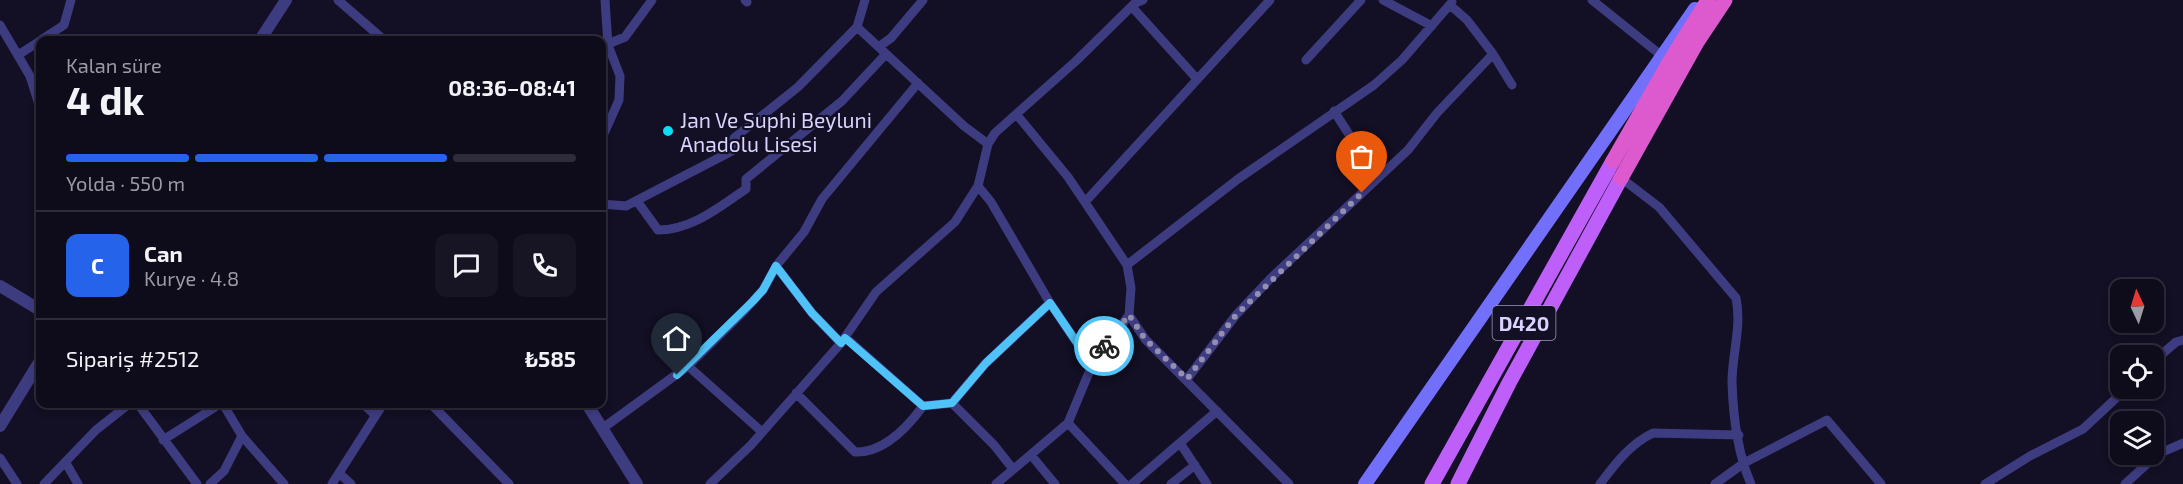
<!DOCTYPE html>
<html lang="tr">
<meta charset="utf-8">
<style>
:root{--surface:#0e0b1b;--page:#171424;--text:#f1f3f6;--muted:#9b9ba3;--line:#2e2b3a;--accent:#2563eb}
body{margin:0;font-family:"Exo 2",sans-serif;background:var(--page);color:var(--text);height:100vh;display:flex;flex-direction:column;font-size:22px;white-space:nowrap}
*{box-sizing:border-box;margin:0}
p{font-size:20px;color:var(--muted)}
.icon{flex:none;width:33px;height:33px;fill:none;stroke:currentColor;stroke-width:2;stroke-linecap:round;stroke-linejoin:round}
.map{position:relative;flex:1;overflow:hidden}
.drawer{position:absolute;left:36px;top:36px;width:570px;height:372px;display:flex;flex-direction:column;background:var(--surface);border-radius:12px;box-shadow:0 3px 9px #0003,0 0 0 2px var(--line)}
.drawer>*{flex:none}
.needle{width:39px;rotate:356deg}
.buttons{position:absolute;left:2110px;top:279px;display:grid;gap:12px}
.buttons a{display:grid;place-items:center;width:54px;height:54px;border-radius:12px;background:var(--surface);box-shadow:0 3px 9px #0003,0 0 0 2px var(--line);font-size:30px}
.pin{position:absolute;display:grid;place-items:center;width:51px;height:51px;color:#fff;margin:-62px -26px;border-radius:50% 50% 50% 0;rotate:-45deg;box-shadow:0 0 6px #0007}
.pin .icon{rotate:45deg}
.courier{position:absolute;display:grid;place-items:center;width:60px;height:60px;margin:-30px;border:4px solid #4fc3f7;border-radius:50%;background:#fff;color:#222;box-shadow:0 2px 8px #0007}
.headline em{font-style:normal;font-weight:700}
.headline div{display:flex;flex-direction:column-reverse}
.headline{display:flex;align-items:center;justify-content:space-between;height:102px;padding:0 30px}
h1{font-size:39px;font-weight:700;line-height:45px}
.bar{display:grid;grid-template-columns:repeat(4,1fr);gap:9px 6px;align-content:center;height:72px;padding:0 30px}
.bar i{height:8px;border-radius:4px;background:var(--line)}
.bar .current{background:var(--accent)}
.bar p{grid-column:span 4}
.line{display:flex;align-items:center;gap:15px;padding:0 30px;border-top:2px solid var(--line)}
.line div{flex:1}
.round{display:grid;place-items:center;flex:none;width:63px;height:63px;border-radius:12px;background:var(--page)}
.map>svg:first-child{display:block}
</style>
<div class="map">
<svg width="2183" height="484" viewBox="0 0 2183 484">
<rect width="100%" height="100%" fill="#130f24"/>
<g fill="none" stroke-linecap="round" stroke-linejoin="round">
<path stroke="#3e3c81" stroke-width="9" d="M338,0L384,40
M745,0L747,2
M865,0L857,27L964,126L988,144
M1383,0L1432,26
M1592,0L1662,56
M1133,8L1197,79
M0,25L30,76L40,108
M41,40L64,25L71,0
M603,46L625,37L652,0
M880,46L891,38L923,0
M1493,54L1512,85
M18,55L40,41
M1306,60L1361,0
M1334,111L1377,178
M1017,115L1068,177L1127,265L1131,288L1129,315L1145,339L1289,484
M602,138L619,100L620,76L608,45L605,0
M1621,178L1659,207L1736,298C1742,327 1732,354 1732,382C1733,414 1738,455 1751,484
M978,186L991,202L1050,303L1092,365
M637,201L658,230C692,230 719,207 746,189V179L842,101L885,55
M1085,202L1270,0
M602,204L626,206L732,151L734,138L798,87L857,27
M1127,265L1238,179L1374,85L1402,60L1452,2
M776,266L812,313L841,343
M845,337L923,406
M2154,361L2176,342L2183,340
M688,366L761,431
M1187,379L1236,315L1271,278L1408,150L1437,113L1493,54L1467,20L1450,5
M796,393L855,452C884,453 907,428 923,406L952,403L994,445L1013,469
M952,403L985,364L1050,303
M138,404L197,484
M363,404L375,415
M431,404L509,484
M1068,423L1125,484
M603,428L688,366L744,311L763,290L776,266L804,232L822,199L918,83
M242,436L284,484
M163,440L220,404
M1180,443L1207,484
M1031,455L1055,484
M0,458L17,484
M66,463L78,484
M340,474L351,484
M44,484L96,430L129,404
M210,484L224,471L242,436L223,404
M332,484L383,404
M710,484L751,445L841,343L876,292L955,222L978,186L988,144L995,133L1076,61L1134,4L1143,0
M996,484L1068,423L1092,365L1129,315
M1132,484L1217,411
M1171,484L1195,465
M1600,484C1615,464 1630,444 1653,433L1739,435
M1715,484L1744,463L1827,420L1881,484
M1985,484L2030,456L2083,429L2127,388
M2125,484L2158,454L2183,443"/>
<path stroke="#3e3c81" stroke-width="12" d="M260,40L286,0
M0,286L40,310
M587,404L637,484
M0,426L40,361"/>
<path stroke="#726ffa" stroke-width="14" d="M1365,484L1695,9"/>
<path stroke="#bf5ff9" stroke-width="15" d="M1432,484L1613,161
M1458,484L1509,383L1621,178"/>
<path stroke="#dc5ace" stroke-width="15" d="M1613,161L1670,61L1708,0
M1621,178L1697,42L1725,0"/>
</g>
<g fill="none" stroke-linecap="round" stroke-linejoin="round">
<path stroke="#948fb1" stroke-width="6" stroke-dasharray="0 10.8" d="M1104,346L1129,315L1145,339L1187,379L1236,315L1362,193"/>
<path stroke="#4fc3f7" stroke-width="8" d="M677,375L753,301L763,290L776,266L812,313L841,343L845,338L923,406L952,403L986,363L1050,303L1092,365L1104,346"/>
</g>
<circle fill="#09def4" stroke="#130f24" stroke-width="2" cx="668" cy="131" r="6"/>
<g text-anchor="middle" dominant-baseline="central" stroke-width="4.5" stroke-linejoin="round" paint-order="stroke">
<rect fill="#130f24" stroke="#9e99bc" stroke-width="1.5" x="1492.5" y="306" width="63" height="34" rx="4.5"/>
<g font-size="20" font-weight="bold" fill="#d9d4fd">
<text x="1524" y="323">D420</text>
</g>
<g font-size="21" fill="#d9d4fd" stroke="#130f24" text-anchor="start">
<text x="680" y="119">Jan Ve Suphi Beyluni<tspan x="680" dy="24">Anadolu Lisesi</tspan></text>
</g>
</g>
</svg>
<div class="buttons">
<a><svg class="needle" viewBox="-14 -14 28 28"><path d="M0-13l5 13h-10z" fill="#e53935"/><path d="M0 13l5-13h-10z" fill="#9b9ba3"/></svg></a>
<a><svg class="icon" aria-label="locate" viewBox="0 0 24 24"><circle cx="12" cy="12" r="6"/><path d="M12 2v4M12 18v4M2 12h4M18 12h4"/></svg></a>
<a><svg class="icon" aria-label="layers" viewBox="0 0 24 24"><path d="M12 4l9 5-9 5-9-5zM3 14l9 5 9-5"/></svg></a>
</div>
<div class="pin" style="left:1362px;top:193px;background:#ea580c"><svg class="icon" aria-label="bag" viewBox="0 0 24 24"><path d="M5 8h14l-1 12H6zM9 8a3 3 0 0 1 6 0"/></svg></div>
<div class="pin" style="left:677px;top:375px;background:#1f2937"><svg class="icon" aria-label="home" viewBox="0 0 24 24"><path d="M3 11l9-7 9 7M6 9v11h12V9"/></svg></div>
<div class="courier" style="left:1104px;top:346px"><svg class="icon" aria-label="bike" viewBox="0 0 24 24"><circle cx="6" cy="16" r="4"/><circle cx="18" cy="16" r="4"/><path d="M6 16l4-8h5l3 8M10 8l3 8H6M13 5h3"/></svg></div>
<section class="drawer">
<div class="headline"><div><h1>4 dk</h1><p>Kalan süre</p></div><em>08:36–08:41</em></div>
<div class="bar"><i class="current"></i><i class="current"></i><i class="current"></i><i></i><p>Yolda · 550 m</p></div>
<div class="line" style="height:108px"><b class="round" style="background:var(--accent);color:#fff">C</b><div><b>Can</b><p>Kurye · 4.8</p></div><a class="round"><svg class="icon" aria-label="chat" viewBox="0 0 24 24"><path d="M4 5h16v11H9l-5 4z"/></svg></a><a class="round"><svg class="icon" aria-label="phone" viewBox="0 0 24 24"><path d="M5 4h4l2 5-3 2q2 4 5 5l2-3 5 2v4C11 20 4 13 5 4z"/></svg></a></div>
<div class="line" style="height:78px"><div>Sipariş #2512</div><b>₺585</b></div>
</section>
</div>
